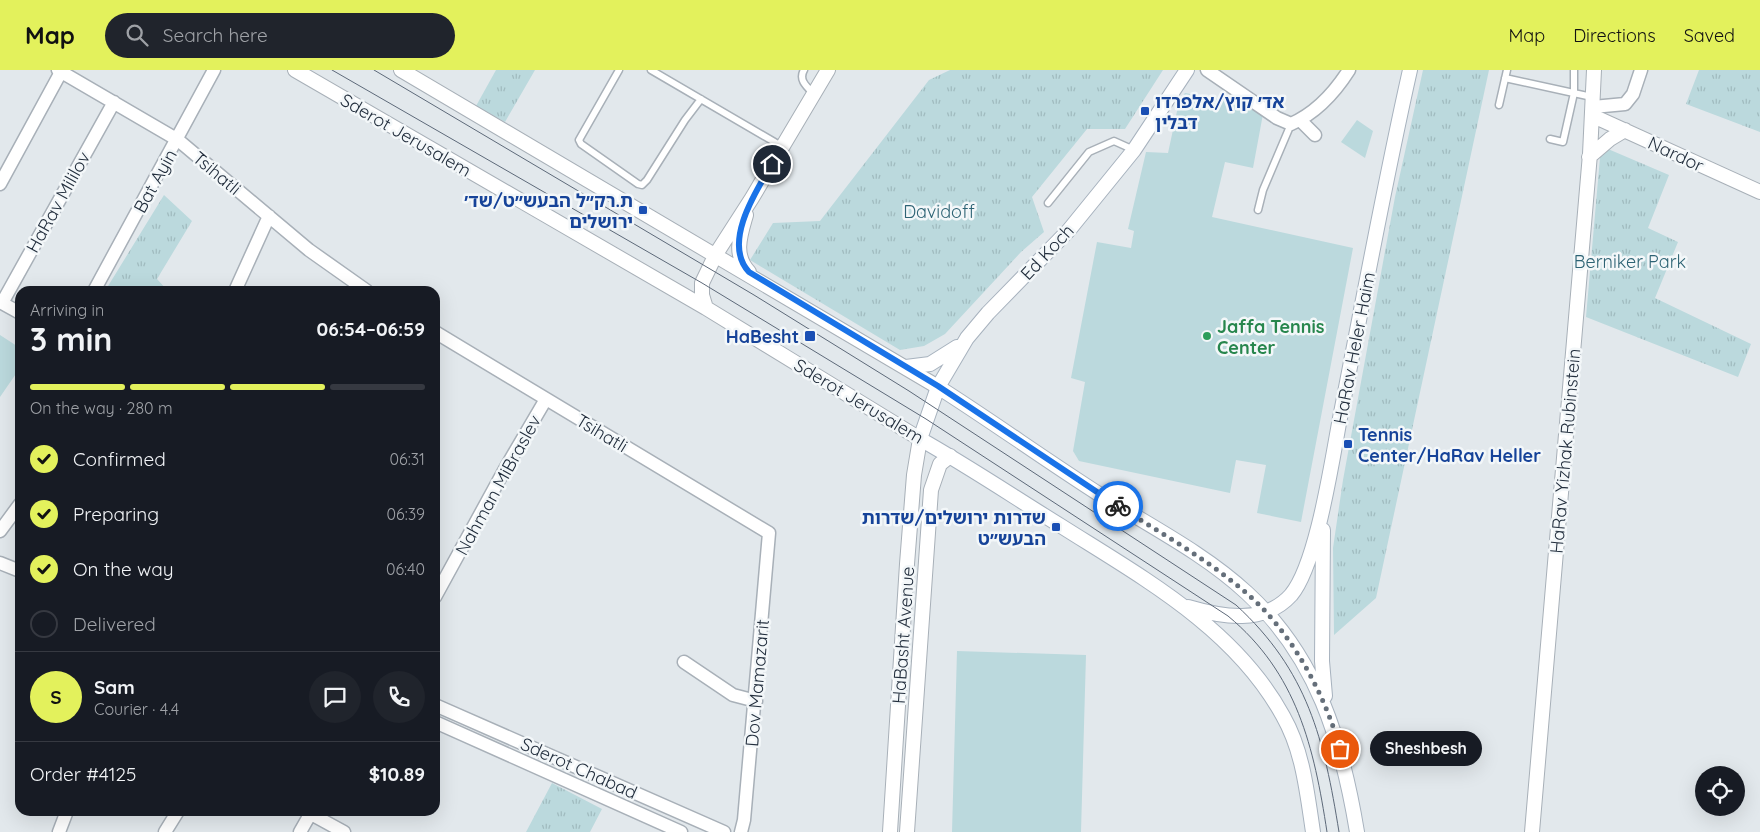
<!DOCTYPE html>
<meta charset="utf-8">
<style>
:root{--surface:#171b24;--page:#20242c;--text:#f1f3f6;--muted:#9ea1a6;--line:#363941;--accent:#e3f15c}
body{margin:0;font-family:Quicksand,"Noto Sans Hebrew",sans-serif;background:var(--page);color:var(--text);height:100vh;display:flex;flex-direction:column;font-size:19px;white-space:nowrap}
*{box-sizing:border-box;margin:0}
p{font-size:16px;color:var(--muted)}
.icon{flex:none;width:28px;height:28px;fill:none;stroke:currentColor;stroke-width:2;stroke-linecap:round;stroke-linejoin:round}
.map{position:relative;flex:1;overflow:hidden}
.details{position:absolute;left:15px;top:216px;width:425px;height:530px;display:flex;flex-direction:column;background:var(--surface);border-radius:15px;box-shadow:0 5px 20px #0002}
.details>*{flex:none}
.fabs{position:absolute;left:1695px;top:696px;display:grid;gap:10px}
.fabs a{display:grid;place-items:center;width:50px;height:50px;border-radius:50%;background:var(--surface);box-shadow:0 5px 20px #0002;font-size:25px}
.pin{position:absolute;display:grid;place-items:center;width:42px;height:42px;color:#fff;margin:-21px;border:2px solid #fff;border-radius:50%;box-shadow:0 1px 5px #0007}
.courier{position:absolute;display:grid;place-items:center;width:50px;height:50px;margin:-25px;border:4px solid #1a73e8;border-radius:50%;background:#fff;color:#222;box-shadow:0 1px 6px #0007}
.bubble{position:absolute;height:35px;border-radius:18px;background:var(--surface);box-shadow:0 5px 20px #0002;font-size:16px;font-weight:800;line-height:35px;text-align:center}
.summary em{font-style:normal;font-weight:800}
.summary div{display:flex;flex-direction:column-reverse}
.summary{display:flex;align-items:center;justify-content:space-between;height:85px;padding:0 15px}
h1{font-size:32px;font-weight:800;line-height:38px}
.bar{display:grid;grid-template-columns:repeat(4,1fr);gap:8px 5px;align-content:center;height:60px;padding:0 15px}
.bar i{height:6px;border-radius:4px;background:var(--line)}
.bar .on{background:var(--accent)}
.bar p{grid-column:span 4}
.line{display:flex;align-items:center;gap:12px;padding:0 15px;border-top:1px solid var(--line)}
.line div{flex:1}
.round{display:grid;place-items:center;flex:none;width:52px;height:52px;border-radius:26px;background:var(--page)}
ol{padding:0 15px;list-style:none}
li{display:flex;align-items:center;gap:15px;height:55px}
li p{margin-inline-start:auto}
li .icon{padding:5px;border-radius:50%;background:var(--accent);color:#111;stroke-width:4}
li:last-child{color:var(--muted)}
li i{width:28px;height:28px;border:2px solid var(--line);border-radius:50%}
header{display:flex;align-items:center;gap:30px;box-sizing:border-box;height:70px;padding:0 25px;background:var(--accent);color:#111}
header strong{font-size:24px}
nav{display:flex;gap:28px;margin-inline-start:auto;font-size:18px}
.search{width:350px;height:45px;background:var(--page);display:flex;align-items:center;gap:12px;box-sizing:border-box;padding:0 18px;border-radius:28px;color:var(--muted);font-size:19px}
.map>svg:first-child{display:block}
</style>
<header>
<strong>Map</strong>
<div class="search"><svg class="icon" aria-label="search" viewBox="0 0 24 24"><circle cx="10" cy="10" r="6"/><path d="M15 15l6 6"/></svg>Search here</div>
<nav><a>Map</a><a>Directions</a><a>Saved</a></nav>
</header>
<div class="map">
<svg width="1760" height="762" viewBox="0 0 1760 762">
<defs>
<pattern id="park-tufts" width="24" height="20" patternUnits="userSpaceOnUse" patternTransform="scale(1.25)"><rect width="24" height="20" fill="#bbd9dd"/><path d="M3 7l-1-3M5 7V3M7 7l1-3M15 17l-1-3M17 17v-4M19 17l1-3" fill="none" stroke="#a0bbbf"/></pattern>
</defs>
<rect width="100%" height="100%" fill="#e2e8ec"/>
<path fill="#bbd9dd" d="M1185,23L1250,35L1263,44L1253,98L1225,92L1212,147L1353,178L1301,452L1257,443L1266,395L1236,390L1230,423L1079,391L1073,381L1085,312L1071,308L1097,172L1131,178L1134,161L1128,159L1146,82L1168,83L1179,32Z
M1357,50L1373,61L1365,88L1341,72Z
M0,265L20,278V298L0,327Z
M957,581L1086,585L1081,762H952Z"/>
<path fill="url(#park-tufts)" d="M496,0H535L505,52L476,36Z
M950,0H1163L1125,59H1087L1032,127L1044,162L1021,182L945,264L924,276L900,280L750,190L773,153L820,151L929,10Z
M1423,0H1489L1376,528L1334,565L1333,478L1343,410L1395,127Z
M1699,0H1760V62L1686,34Z
M1601,76L1669,105L1648,158L1678,172L1655,228L1751,274L1738,307L1586,247Z
M164,125L192,151L157,209L168,221H105Z
M552,713L602,739L590,762H526Z"/>
<g fill="none" stroke-linecap="round" stroke-linejoin="round">
<defs>
<path id="service" d="M619,0L579,70L581,74L638,114L642,115L647,110L685,50L701,29
M651,0L783,77
M804,0C798,10 807,17 814,24
M1505,8L1592,27
M1499,35L1507,0
M1550,69L1563,72L1574,23V0
M1048,133L1089,82L1114,71L1134,80
M1258,140L1263,120L1291,54"/>
<path id="minor" d="M58,0L178,70L309,180L367,221
M1207,0L1277,48L1291,54C1316,43 1335,22 1349,0
M1593,37L1625,34L1633,24L1641,0
M1300,50L1315,65
M0,114L61,2
M94,221L214,0
M235,221L269,146
M0,232L20,243
M2,233L114,32
M435,262L769,463L744,750L741,762
M0,461L20,434
M0,493L20,501
M435,527L505,399L546,329
M684,592L733,625L756,631
M435,635L724,762
M435,652L681,762
M311,744L344,762
M59,762L67,741
M165,762L178,741
M300,762L312,741"/>
<path id="tertiary" d="M295,0L706,238L920,369L914,405L907,494L890,762
M401,0L938,317
M1593,46L1760,122
M1589,87L1610,69L1625,60
M746,145C740,166 733,185 749,202
M706,238L702,225V213L716,184L752,128L828,0
M907,762L931,420L940,394L950,386
M1532,762L1590,84L1594,0"/>
<path id="secondary" d="M1187,0L1134,80L1069,160L988,243L967,268L938,317L920,369C968,396 1014,427 1061,456C1143,508 1235,558 1283,646C1303,681 1307,722 1313,762
M906,297L930,294L957,277
M938,317C993,352 1047,391 1102,426C1150,456 1205,484 1247,523C1317,587 1342,671 1357,762
M1323,460L1322,591L1325,626
M1188,537C1222,547 1264,555 1291,525C1317,494 1332,390 1340,348C1363,232 1384,115 1410,0"/>
</defs>
<use href="#service" stroke="#a8b0b8" stroke-width="9"/>
<use href="#minor" stroke="#a8b0b8" stroke-width="15"/>
<use href="#tertiary" stroke="#a8b0b8" stroke-width="16"/>
<use href="#secondary" stroke="#a7b2be" stroke-width="16"/>
<use href="#service" stroke="#fff" stroke-width="6"/>
<use href="#minor" stroke="#fff" stroke-width="12"/>
<use href="#tertiary" stroke="#fff" stroke-width="14"/>
<use href="#secondary" stroke="#fff" stroke-width="14"/>
<path stroke="#5d6979" stroke-width="1" d="M332,0L702,213L926,349L1228,546C1297,603 1314,677 1327,762
M374,0L754,225L909,321L1236,535C1308,601 1324,669 1339,762"/>
</g>
<g fill="none" stroke-linecap="round" stroke-linejoin="round">
<path stroke="#656f7a" stroke-width="5" stroke-dasharray="0 9" d="M1118,436C1161,463 1205,488 1244,521C1289,558 1325,623 1340,679"/>
<path stroke="#1a73e8" stroke-width="6" d="M772,94C756,121 722,173 749,202L938,316L1118,436"/>
</g>
<g fill="#1a4fb4" stroke="#f3f7f9" stroke-width="2">
<rect x="1140" y="36" width="10" height="10" rx="2.5"/>
<rect x="638" y="135" width="10" height="10" rx="2.5"/>
<rect x="804" y="260" width="12" height="12" rx="2.5"/>
<rect x="1343" y="369" width="10" height="10" rx="2.5"/>
<rect x="1051" y="452" width="10" height="10" rx="2.5"/>
</g>
<circle fill="#2e9e5b" stroke="#f3f7f9" stroke-width="2" cx="1207" cy="266" r="5"/>
<g text-anchor="middle" dominant-baseline="central" stroke-width="5" stroke-linejoin="round" paint-order="stroke">
<g font-size="18" font-weight="bold" fill="#164399" stroke="#f3f7f9" text-anchor="end">
<text x="1155" y="31" text-anchor="start">אד׳ קוץ/אלפרדו<tspan x="1155" dy="21">דבלין</tspan></text>
<text x="633" y="130">ת.רק״ל הבעש״ט/שד׳<tspan x="633" dy="21">ירושלים</tspan></text>
<text x="799" y="266">HaBesht</text>
<text x="1358" y="364" text-anchor="start">Tennis<tspan x="1358" dy="21">Center/HaRav Heller</tspan></text>
<text x="1046" y="447">שדרות ירושלים/שדרות<tspan x="1046" dy="21">הבעש״ט</tspan></text>
</g>
<g font-size="18" fill="#222e3d" stroke="#f3f7f9">
<text transform="translate(406 65) rotate(30)">Sderot Jerusalem</text>
<text transform="translate(1676 84) rotate(25)">Nardor</text>
<text transform="translate(217 103) rotate(40)">Tsihatli</text>
<text transform="translate(155 111) rotate(-61)">Bat Ayin</text>
<text transform="translate(58 132) rotate(-61)">HaRav Mililov</text>
<text transform="translate(1047 182) rotate(-47)">Ed Koch</text>
<text transform="translate(1354 278) rotate(-79)">HaRav Heler Haim</text>
<text transform="translate(859 331) rotate(31)">Sderot Jerusalem</text>
<text transform="translate(602 363) rotate(31)">Tsihatli</text>
<text transform="translate(1565 381) rotate(-85)">HaRav Yizhak Rubinstein</text>
<text transform="translate(498 415) rotate(-61)">Nahman MiBraslev</text>
<text transform="translate(903 565) rotate(-86)">HaBasht Avenue</text>
<text transform="translate(757 613) rotate(-85)">Dov Mamazarit</text>
<text transform="translate(579 698) rotate(24)">Sderot Chabad</text>
</g>
<g font-size="18" fill="#2d6374" stroke="#f3f7f9">
<text x="939" y="141">Davidoff</text>
<text x="1630" y="191">Berniker Park</text>
</g>
<g font-size="18" font-weight="bold" fill="#27864d" stroke="#f3f7f9" text-anchor="start">
<text x="1217" y="256">Jaffa Tennis<tspan x="1217" dy="21">Center</tspan></text>
</g>
</g>
</svg>
<div class="fabs">
<a><svg class="icon" aria-label="locate" viewBox="0 0 24 24"><circle cx="12" cy="12" r="6"/><path d="M12 2v4M12 18v4M2 12h4M18 12h4"/></svg></a>
</div>
<div class="pin" style="left:1340px;top:679px;background:#ea580c"><svg class="icon" aria-label="bag" viewBox="0 0 24 24"><path d="M5 8h14l-1 12H6zM9 8a3 3 0 0 1 6 0"/></svg></div>
<div class="pin" style="left:772px;top:94px;background:#1f2937"><svg class="icon" aria-label="home" viewBox="0 0 24 24"><path d="M3 11l9-7 9 7M6 9v11h12V9"/></svg></div>
<div class="courier" style="left:1118px;top:436px"><svg class="icon" aria-label="bike" viewBox="0 0 24 24"><circle cx="6" cy="16" r="4"/><circle cx="18" cy="16" r="4"/><path d="M6 16l4-8h5l3 8M10 8l3 8H6M13 5h3"/></svg></div>
<div class="bubble" style="left:1370px;top:661px;width:112px">Sheshbesh</div>
<section class="details">
<div class="summary"><div><h1>3 min</h1><p>Arriving in</p></div><em>06:54–06:59</em></div>
<div class="bar"><i class="on"></i><i class="on"></i><i class="on"></i><i></i><p>On the way · 280 m</p></div>
<ol>
<li><svg class="icon" aria-label="check" viewBox="0 0 24 24"><path d="M5 12l5 5 9-10"/></svg>Confirmed<p>06:31</p></li>
<li><svg class="icon" aria-label="check" viewBox="0 0 24 24"><path d="M5 12l5 5 9-10"/></svg>Preparing<p>06:39</p></li>
<li><svg class="icon" aria-label="check" viewBox="0 0 24 24"><path d="M5 12l5 5 9-10"/></svg>On the way<p>06:40</p></li>
<li><i></i>Delivered</li>
</ol>
<div class="line" style="height:90px"><b class="round" style="background:var(--accent);color:#111">S</b><div><b>Sam</b><p>Courier · 4.4</p></div><a class="round"><svg class="icon" aria-label="chat" viewBox="0 0 24 24"><path d="M4 5h16v11H9l-5 4z"/></svg></a><a class="round"><svg class="icon" aria-label="phone" viewBox="0 0 24 24"><path d="M5 4h4l2 5-3 2q2 4 5 5l2-3 5 2v4C11 20 4 13 5 4z"/></svg></a></div>
<div class="line" style="height:65px"><div>Order #4125</div><b>$10.89</b></div>
</section>
</div>
